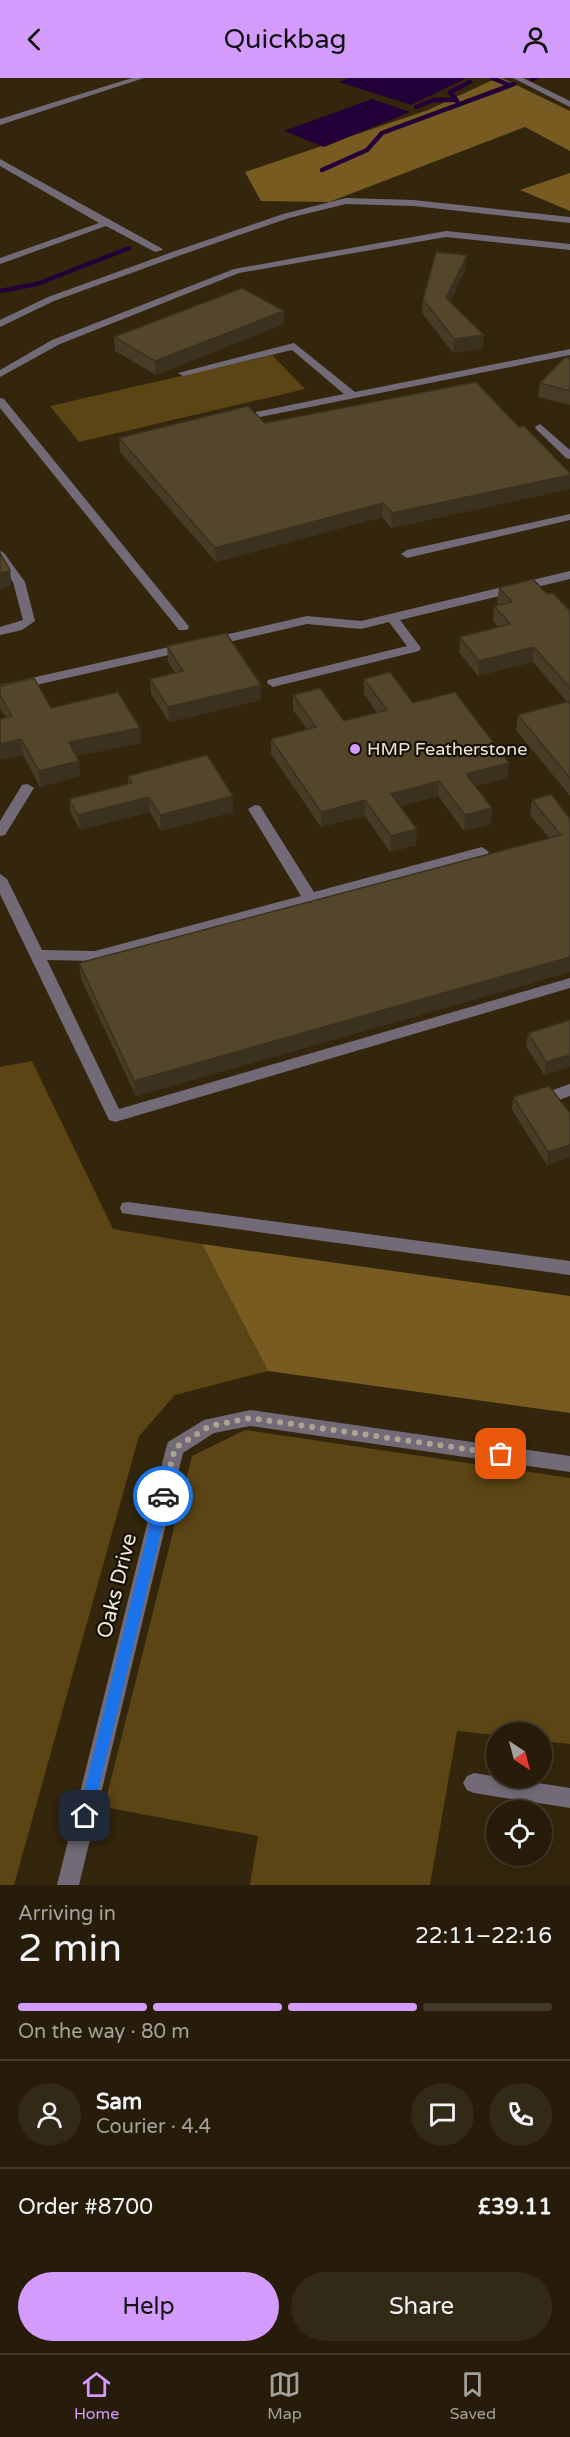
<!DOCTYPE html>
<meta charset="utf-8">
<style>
:root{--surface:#261c09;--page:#322917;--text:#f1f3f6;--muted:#a4a19c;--line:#423a2a;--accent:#d39cfc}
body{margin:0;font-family:"Varela Round",sans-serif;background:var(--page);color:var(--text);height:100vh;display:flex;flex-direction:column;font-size:22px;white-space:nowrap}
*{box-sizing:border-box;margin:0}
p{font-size:20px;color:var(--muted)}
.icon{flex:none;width:33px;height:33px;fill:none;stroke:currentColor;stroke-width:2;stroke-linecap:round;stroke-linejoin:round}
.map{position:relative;height:1807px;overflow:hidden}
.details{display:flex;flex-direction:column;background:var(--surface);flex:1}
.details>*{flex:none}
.needle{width:39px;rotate:144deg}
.buttons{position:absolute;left:486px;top:1644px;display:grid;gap:12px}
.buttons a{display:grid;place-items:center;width:66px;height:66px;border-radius:50%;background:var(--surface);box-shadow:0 3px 9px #0003,0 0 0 2px var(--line);font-size:30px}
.pin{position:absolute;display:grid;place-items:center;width:51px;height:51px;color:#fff;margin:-26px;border-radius:12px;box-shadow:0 3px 9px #0006}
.courier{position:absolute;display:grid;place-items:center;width:60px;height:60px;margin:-30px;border:4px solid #1a73e8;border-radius:50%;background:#fff;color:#222;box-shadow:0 2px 8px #0007}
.overview em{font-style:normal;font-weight:600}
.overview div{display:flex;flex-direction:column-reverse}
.overview{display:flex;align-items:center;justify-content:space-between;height:102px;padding:0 18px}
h1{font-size:39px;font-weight:600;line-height:45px}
.bar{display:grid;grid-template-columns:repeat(4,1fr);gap:9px 6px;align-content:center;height:72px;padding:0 18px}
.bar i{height:8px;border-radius:4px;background:var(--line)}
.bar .active{background:var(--accent)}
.bar p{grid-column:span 4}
.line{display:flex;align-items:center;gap:15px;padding:0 18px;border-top:2px solid var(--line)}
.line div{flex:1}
.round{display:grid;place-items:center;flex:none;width:63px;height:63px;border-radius:32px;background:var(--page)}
.action{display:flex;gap:12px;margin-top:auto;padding:12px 18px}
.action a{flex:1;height:69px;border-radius:36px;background:var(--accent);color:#111;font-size:24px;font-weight:600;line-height:69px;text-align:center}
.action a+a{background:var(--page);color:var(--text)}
header{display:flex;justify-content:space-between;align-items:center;height:78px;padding:0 18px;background:var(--accent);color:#111;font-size:27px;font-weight:600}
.dock{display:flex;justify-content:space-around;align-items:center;height:84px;border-top:2px solid var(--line);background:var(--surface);font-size:16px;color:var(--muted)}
.dock a{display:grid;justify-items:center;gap:3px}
.dock .active{color:var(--accent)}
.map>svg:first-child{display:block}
</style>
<header><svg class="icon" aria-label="back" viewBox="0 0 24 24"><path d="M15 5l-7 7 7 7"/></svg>Quickbag<svg class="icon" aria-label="person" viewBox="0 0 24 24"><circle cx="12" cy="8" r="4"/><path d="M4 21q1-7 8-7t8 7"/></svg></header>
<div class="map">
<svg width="570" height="1807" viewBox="0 0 570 1807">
<rect width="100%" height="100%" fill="#33260c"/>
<path fill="#5c4514" d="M272,277L305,311L79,364L50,328Z
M32,983L113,1151L202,1166L268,1293L175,1317L139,1358L14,1807H0V989Z
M245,1352L570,1400V1666L542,1663V1654H496V1657L457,1653L430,1807H250L258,1758L104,1729L192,1378Z"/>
<path fill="#775b21" d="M497,0H502L570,33V73L525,49L329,124L261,123L245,94L428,32Z
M570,95V133L520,112Z
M202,1166L570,1218V1335L268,1293Z"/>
<path fill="#240038" d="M349,0H462L465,1L411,27L339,4Z
M372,21L410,34L324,69L284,53Z"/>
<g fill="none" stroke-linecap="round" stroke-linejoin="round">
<path stroke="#240038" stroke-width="4.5" d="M492,0L509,7
M532,1L535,0
M457,23L450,14L470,4
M416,29L434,22H454
M322,92L367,72L382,55L514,6
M0,213L37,206L129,170"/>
<path fill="#726b77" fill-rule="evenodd" d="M132,0H144L0,47V41Z
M513,0H523L570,23V29Z
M0,81L161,170L163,172L155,174L106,148L0,186V180L99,145L0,88Z
M346,120L414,122L570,139V145L414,128L346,126L289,140L181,177L54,223L0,249V242L48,219L175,173L283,136Z
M446,153L570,166V172L446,159L239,195L60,266L0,299V292L52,262L234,191Z
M294,265L355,314L570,271V277L260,339L256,338V334L344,316L292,272L183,298L178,295Z
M0,320L4,321L187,546L189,549L187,552H179L0,330Z
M540,346L570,372V381L566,380L536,351L535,349Z
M570,436V442L407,480L401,476L407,472Z
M0,473L4,475L25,504L35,543L22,552L0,557V549L23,542L13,504L0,485Z
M570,493V501L400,542L421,570L419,573L273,609L267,605L268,602L407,568L389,544L361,551L307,546L211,568L205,564L207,561L307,538L361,543Z
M187,565L191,566L193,569L191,572L0,615V607Z
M27,706L34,710L5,757L0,758V743L22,707Z
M255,727L260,728L314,814L482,769L489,774L487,777L95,883L47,882L119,1031L570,900V910L115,1044L109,1042L0,816V796L7,801L42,872L95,873L301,818L248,731Z
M570,1006V1018L556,1023L550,1021L548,1017L550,1013Z
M128,1124L570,1183V1197L128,1136L122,1135L120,1130L122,1125Z
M250,1332L570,1378V1394L250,1348L214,1355L183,1375L79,1807H57L166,1370L168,1364L204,1342Z
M474,1695L570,1710V1730L474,1715L467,1712L463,1705L467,1698Z"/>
</g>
<path fill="#473c25" d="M466,190L450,224L483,270L453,275L422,235L423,221Z
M284,246L156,297L115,273L114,259Z
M570,280V327L538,319L540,305Z
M265,345L570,411L391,450L382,439L216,484L120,374L119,360Z
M499,510L547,516L569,532H570V718L516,652L518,637L567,624L533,584L478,598L459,574L460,559L498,549L493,543L494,528L500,527L497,525Z
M167,568L261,607V622L169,644L151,616L150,601L175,595L168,583Z
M364,601L413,625L509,685L507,700L476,708L492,730L491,746L464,753L438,718L400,728L416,767L390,774L365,738L321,749L271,676V661L307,651L293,632V617L344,643L377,635L364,616Z
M0,608L51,630L140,650L141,665L77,678L79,683L80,698L40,709L23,677L6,640L0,630Z
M128,698L233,734L161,753L150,734L80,752L71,736L69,721L128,706Z
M532,722L570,741V894L136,1018L81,901L79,885L549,760L530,737Z
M570,942V989L544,997L526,968L528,955Z
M513,1019L570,1035V1079L547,1087L512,1032Z"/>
<path fill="#3a311e" d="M467,177L466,190L445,234L446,220Z
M284,233V246L156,297L155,283Z
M484,257L483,270L453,275L454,261Z
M570,397V411L391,450L392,435Z
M383,425L382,439L216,484L215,470Z
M10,493L12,507L0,511V495Z
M534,569L533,584L478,598L479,583Z
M261,607V622L169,644L168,629Z
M140,650L141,665L71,679L69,664Z
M21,661L23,677L0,682V666Z
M79,683L80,698L40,709L39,693Z
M509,685L507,700L465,711L466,696Z
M439,703L438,718L391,731V716Z
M233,718V734L161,753L160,737Z
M149,719L150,734L80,752L78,737Z
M365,722V738L321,749V734Z
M492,730L491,746L464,753L465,737Z
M417,751L416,767L390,774L391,758Z
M570,879V894L136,1018L134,1003Z
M570,977V989L544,997L546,984Z
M570,1067V1079L547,1087L548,1074Z"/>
<path fill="#53462b" stroke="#3a311e" stroke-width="1.5" d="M436,174L467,177L446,220L484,257L454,261L423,221Z
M242,210L284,233L155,283L114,259Z
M565,279L570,280V313L540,305Z
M476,304L519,349L524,348L570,395V397L392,435L383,425L215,470L119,360L248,328L265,345Z
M0,475L9,490L10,493L0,495Z
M533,501L547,516L553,515L569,532H570V610L534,569L479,583L460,559L510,546L494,528L512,524L499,510Z
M226,555L261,607L168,629L150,601L183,593L167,568Z
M390,594L413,625L455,614L509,685L466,696L492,730L465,737L439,703L391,716L417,751L391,758L365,722L321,734L271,661L316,649L293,617L320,610L344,643L387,632L364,601Z
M34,600L51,630L118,614L140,650L69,664L79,683L39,693L21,661L0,666V641L12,638L0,617V608Z
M570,623V700L518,637Z
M207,677L233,718L160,737L149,719L78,737L69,721L132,705L128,698Z
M551,716L570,741V879L134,1003L79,885L561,757L532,722Z
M570,942V977L546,984L528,955Z
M549,1008L570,1035V1067L548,1074L513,1019Z"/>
<path fill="#1a73e8" d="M163,1412L170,1418L92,1738L90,1743L85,1745L80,1743L78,1738L157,1418Z"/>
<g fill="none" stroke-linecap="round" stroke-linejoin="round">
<path stroke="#ada390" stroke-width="6" stroke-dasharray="0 10.8" d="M163,1418L175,1370L210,1348L250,1340L501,1376"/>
</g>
<circle fill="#d39cfc" stroke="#161006" stroke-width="2" cx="355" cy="671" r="6"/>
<g text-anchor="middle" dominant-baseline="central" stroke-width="4.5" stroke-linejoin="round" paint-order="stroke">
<g font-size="18" fill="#efe7d7" stroke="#161006" text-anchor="start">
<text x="367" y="671">HMP Featherstone</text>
</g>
<g font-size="21" fill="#efe7d7" stroke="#161006">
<text transform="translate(117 1508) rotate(-76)">Oaks Drive</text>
</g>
</g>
</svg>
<div class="buttons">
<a><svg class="needle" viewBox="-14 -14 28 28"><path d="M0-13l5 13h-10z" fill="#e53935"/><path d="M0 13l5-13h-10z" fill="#a4a19c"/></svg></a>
<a><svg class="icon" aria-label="locate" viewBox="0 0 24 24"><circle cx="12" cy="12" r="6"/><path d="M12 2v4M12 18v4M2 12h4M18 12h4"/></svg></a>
</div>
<div class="pin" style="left:501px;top:1376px;background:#ea580c"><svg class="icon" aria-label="bag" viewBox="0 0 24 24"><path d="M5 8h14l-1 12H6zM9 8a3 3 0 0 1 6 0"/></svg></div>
<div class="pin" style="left:85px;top:1738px;background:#1f2937"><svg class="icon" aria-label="home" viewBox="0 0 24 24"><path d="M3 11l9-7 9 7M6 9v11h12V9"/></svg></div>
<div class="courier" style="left:163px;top:1418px"><svg class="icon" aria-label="car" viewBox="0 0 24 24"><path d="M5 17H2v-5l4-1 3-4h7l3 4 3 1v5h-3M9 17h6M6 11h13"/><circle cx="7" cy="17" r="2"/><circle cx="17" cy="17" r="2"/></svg></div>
</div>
<section class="details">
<div class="overview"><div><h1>2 min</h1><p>Arriving in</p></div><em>22:11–22:16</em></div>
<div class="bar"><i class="active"></i><i class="active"></i><i class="active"></i><i></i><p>On the way · 80 m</p></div>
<div class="line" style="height:108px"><a class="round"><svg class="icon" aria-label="person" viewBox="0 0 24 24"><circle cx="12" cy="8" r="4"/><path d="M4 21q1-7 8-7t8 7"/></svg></a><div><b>Sam</b><p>Courier · 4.4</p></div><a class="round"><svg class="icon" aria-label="chat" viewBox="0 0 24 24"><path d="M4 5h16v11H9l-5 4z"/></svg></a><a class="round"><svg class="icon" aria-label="phone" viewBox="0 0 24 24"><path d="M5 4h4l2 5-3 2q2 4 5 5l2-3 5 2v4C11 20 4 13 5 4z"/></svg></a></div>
<div class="line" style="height:78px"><div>Order #8700</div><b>£39.11</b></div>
<div class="action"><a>Help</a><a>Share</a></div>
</section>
<nav class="dock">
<a class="active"><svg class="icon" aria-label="home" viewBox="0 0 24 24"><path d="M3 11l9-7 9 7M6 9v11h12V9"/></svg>Home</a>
<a><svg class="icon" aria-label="map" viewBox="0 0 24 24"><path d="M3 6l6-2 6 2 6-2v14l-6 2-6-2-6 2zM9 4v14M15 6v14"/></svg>Map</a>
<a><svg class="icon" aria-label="saved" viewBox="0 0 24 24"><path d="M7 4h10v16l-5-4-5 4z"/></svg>Saved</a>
</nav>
